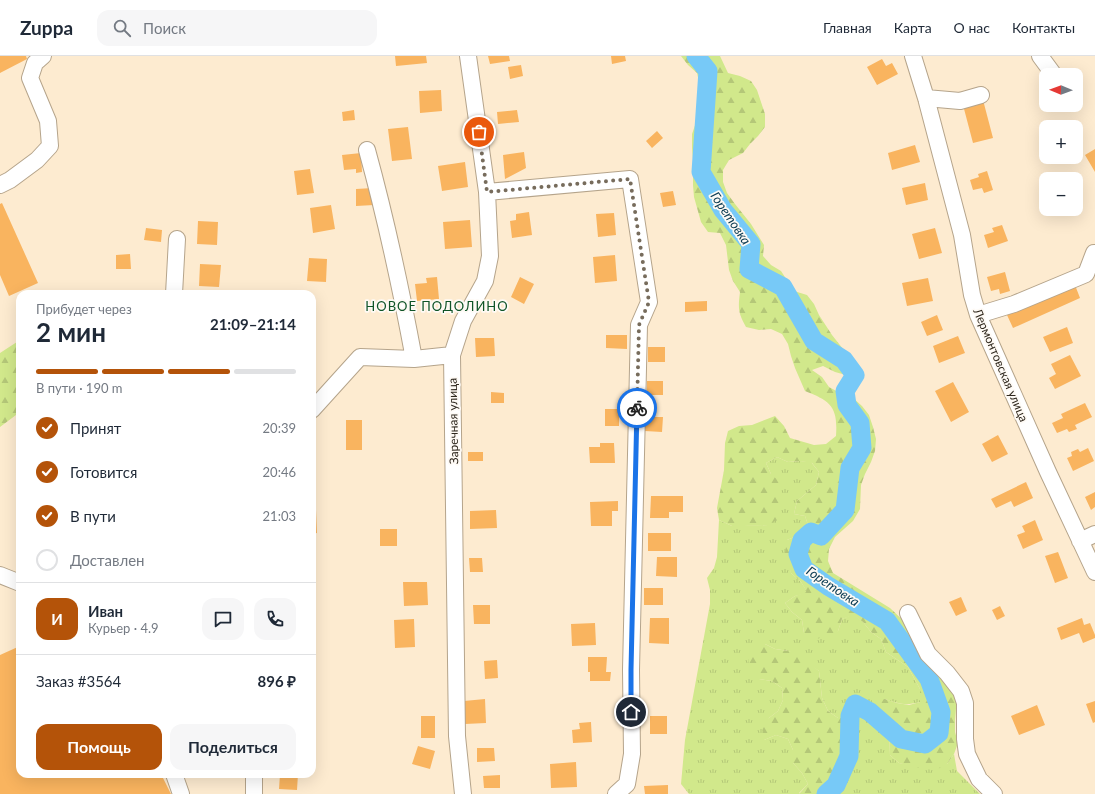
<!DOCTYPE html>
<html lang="ru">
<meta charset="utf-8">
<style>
:root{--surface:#fff;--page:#f6f6f7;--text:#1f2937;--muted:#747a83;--line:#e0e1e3;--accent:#b45309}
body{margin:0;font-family:Lato,sans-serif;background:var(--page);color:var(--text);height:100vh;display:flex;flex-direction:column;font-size:15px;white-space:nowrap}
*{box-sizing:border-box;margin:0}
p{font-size:13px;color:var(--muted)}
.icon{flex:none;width:22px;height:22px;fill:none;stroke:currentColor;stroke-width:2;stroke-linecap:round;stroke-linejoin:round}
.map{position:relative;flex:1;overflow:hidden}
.details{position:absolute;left:16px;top:234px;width:300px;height:488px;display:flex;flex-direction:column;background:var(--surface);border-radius:12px;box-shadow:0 4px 16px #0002}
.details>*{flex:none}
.needle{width:26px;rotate:271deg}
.buttons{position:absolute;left:1039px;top:12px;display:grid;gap:8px}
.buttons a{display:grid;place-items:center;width:44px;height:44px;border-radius:8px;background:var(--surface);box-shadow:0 4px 16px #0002;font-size:20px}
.pin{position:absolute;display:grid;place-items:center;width:34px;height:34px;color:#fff;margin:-17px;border:2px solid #fff;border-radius:50%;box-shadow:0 1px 4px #0007}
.courier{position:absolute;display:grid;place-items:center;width:40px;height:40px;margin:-20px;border:3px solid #1a73e8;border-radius:50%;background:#fff;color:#222;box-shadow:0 1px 5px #0007}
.summary em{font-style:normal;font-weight:700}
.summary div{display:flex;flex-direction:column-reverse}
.summary{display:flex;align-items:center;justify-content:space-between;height:68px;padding:0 20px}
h1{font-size:26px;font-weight:700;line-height:30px}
.bar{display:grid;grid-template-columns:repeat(4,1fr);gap:6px 4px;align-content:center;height:48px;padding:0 20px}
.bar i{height:5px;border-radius:3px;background:var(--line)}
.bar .on{background:var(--accent)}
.bar p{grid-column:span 4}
.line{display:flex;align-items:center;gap:10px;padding:0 20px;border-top:1px solid var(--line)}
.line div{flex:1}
.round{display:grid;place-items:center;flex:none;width:42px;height:42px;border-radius:12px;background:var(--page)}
ol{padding:0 20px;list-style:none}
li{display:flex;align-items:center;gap:12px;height:44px}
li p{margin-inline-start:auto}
li .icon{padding:4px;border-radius:50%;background:var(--accent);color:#fff;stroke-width:4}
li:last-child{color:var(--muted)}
li i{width:22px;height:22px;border:2px solid var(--line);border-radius:50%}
.action{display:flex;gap:8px;margin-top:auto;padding:8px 20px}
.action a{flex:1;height:46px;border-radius:12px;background:var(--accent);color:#fff;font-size:16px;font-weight:700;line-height:46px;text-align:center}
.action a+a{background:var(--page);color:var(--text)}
header{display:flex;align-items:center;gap:24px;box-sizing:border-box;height:56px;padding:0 20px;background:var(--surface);border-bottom:1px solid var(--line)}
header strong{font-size:19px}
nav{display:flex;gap:22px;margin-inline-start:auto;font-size:14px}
.search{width:280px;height:36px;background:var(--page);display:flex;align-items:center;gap:10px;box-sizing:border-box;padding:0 14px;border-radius:12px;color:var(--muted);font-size:15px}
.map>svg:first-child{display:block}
</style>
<header>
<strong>Zuppa</strong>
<div class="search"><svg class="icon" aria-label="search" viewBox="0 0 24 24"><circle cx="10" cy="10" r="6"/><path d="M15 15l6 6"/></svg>Поиск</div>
<nav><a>Главная</a><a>Карта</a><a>О нас</a><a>Контакты</a></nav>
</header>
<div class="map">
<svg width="1095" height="738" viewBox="0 0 1095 738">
<defs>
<pattern id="grass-tufts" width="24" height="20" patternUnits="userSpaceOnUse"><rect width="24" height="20" fill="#d1e88b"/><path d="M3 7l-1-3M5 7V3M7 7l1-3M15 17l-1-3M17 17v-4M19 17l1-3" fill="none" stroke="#b4c778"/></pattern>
<pattern id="forest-firs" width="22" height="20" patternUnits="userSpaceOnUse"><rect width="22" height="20" fill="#d1e88b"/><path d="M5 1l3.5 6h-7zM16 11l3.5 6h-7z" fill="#b4c778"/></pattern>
</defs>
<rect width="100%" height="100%" fill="#fdebd0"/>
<path fill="url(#grass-tufts)" d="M777,401L788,406L800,405L811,406L819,416L816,429L797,445L794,458L805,460L809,472L799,479L787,484L791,517L801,526L808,537L795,540L785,547L792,556L802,564L804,577L822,581L838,575L842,563L854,558L863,566L871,576L881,583L886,596L908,611L920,633V646C905,650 900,648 885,643L870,660L880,666L889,674L890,699L899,707L911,709L947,708L954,698L957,715L980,738H822L830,728L842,724L838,662L828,655L822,642L819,615L789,595L775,593L765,588L759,623L772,625L782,632L783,644L778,655L769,662L764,684L776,679L788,683L793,694V707L802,717L808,728L799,737L800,738H689L681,728L685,684L710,548V534L707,522L714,512L717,501L719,464L732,470L768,469L771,418L766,407Z"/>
<path fill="url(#forest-firs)" d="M681,0H720L728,17L740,20L751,25L757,34L765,58V71L758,80L750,88L743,97L729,104L723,114V126L727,137L735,148L751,168L764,189L763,200L771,209L781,215L794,235L807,239L814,248L819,259L832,279L847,298L852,308L846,319L835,316L823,310L812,314L822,321L829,331L840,337L852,341L862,350L869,359L873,371L876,383L875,395L871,406L865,418L861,429L860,453L853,465L835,481L829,493L828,505L833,517L890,552L910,571L925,606L933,615L954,629L957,641L955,664V676L958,687L954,698L947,708L936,714L923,713L899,707L890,699L889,674L880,666L869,660L872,644L885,643L897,647L909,649L920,646V633L908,611L886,596L881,583L871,576L863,566L854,559L842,563L838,575L833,586L822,581L810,586L804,577L802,564L792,556L785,547L795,540L807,536L801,526L791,517L785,497L787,484L799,479L809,472L805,460L794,458L797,445L816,429L819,416L812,407L800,405L788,406L777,401L766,407L771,418L780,426L782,438L779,463L768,469L744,470H732L719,464L717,452L724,414L725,387L728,375L739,370L752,369L775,360L784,370L790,382L814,389L826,388L836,380C838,351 831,345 805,335L795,312L791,300L788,288L782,278L771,273L759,274L746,271C738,257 738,252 740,236L733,225L729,214L726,189L720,177L708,176L701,166L694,141L693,129V104L692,92V78L700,55L701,42L700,30L697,17L688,9Z
M20,284V356L0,371V297Z
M765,588L775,593L789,595L800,599L819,615L822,642L828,655L838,662L857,663L855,703L851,714L842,724L829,728L822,738H799L808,728L802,717L793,707V694L788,683L776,679L764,684L762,672L769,662L778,655L783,644L782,632L772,625L759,623L750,613L748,601L752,590Z"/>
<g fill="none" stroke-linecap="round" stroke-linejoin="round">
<path stroke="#77c9f7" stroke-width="19" d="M696,0L708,15L701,116L723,154L751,188L749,213L783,231L814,285L844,304L855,319L845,335L847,349L860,367L862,392L850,412L845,454L821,480L811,476L802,484L798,498L804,513L828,530L887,565L929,623L941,656L939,677L925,688L901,683L870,656L855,648L850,660L849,700L836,729L826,738"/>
</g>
<path fill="#f9b45f" d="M0,0H26L27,3L0,17Z
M395,0H426L427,7L396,10Z
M488,0H509L510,5L490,8Z
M611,0H625L626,5L612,8Z
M882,3L886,10L892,7L898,18L877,29L867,11Z
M521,9L523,20L510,23L508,11Z
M441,34L442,55L420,57L419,35Z
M983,44L993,82L973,87L963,49Z
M354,54L355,64L343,65L342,56Z
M517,54L519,66L498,68L497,56Z
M408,71L412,103L392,105L388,73Z
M657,75L663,82L652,92L646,85Z
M915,89L920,106L892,114L888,97Z
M1095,93V116L1085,99Z
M524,96L526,112L505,123L503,99Z
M361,97L362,116L356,117V113L344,114L342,99Z
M465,106L468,131L442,135L438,110Z
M310,113L314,137L297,139L294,115Z
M987,115L993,134L984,137L982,132L973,134L970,124L979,121L978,118Z
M925,127L928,144L906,149L902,132Z
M373,132L374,149L356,150V133Z
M673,135L676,149L663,151L660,137Z
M2,147L38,227L9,240L0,219V148Z
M331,149L335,173L313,177L310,152Z
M529,156L532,179L512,182L510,165L516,164V158Z
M614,157L616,179L598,181L596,158Z
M470,164L472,191L445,193L443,166Z
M198,165L218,166L217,189L197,188Z
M1002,169L1008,185L988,192L984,179L994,176L992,172Z
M146,172L162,174L161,186L144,184Z
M935,172L942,197L919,203L912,178Z
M130,198L131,213H116V199Z
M615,199L617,225L595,227L593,201Z
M309,202L327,203L326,226L307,225Z
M200,208L221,209L219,231L199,230Z
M1005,216L1010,235L1000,238L999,233L991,235L987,221Z
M437,221L439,243L417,245L415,228L427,227L426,222Z
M520,221L534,228L524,248L511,241Z
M928,222L933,245L907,250L902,227Z
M1075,229L1080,242L1013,272L1007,259Z
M707,245V255L685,256V246Z
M937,259L943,274L927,280L921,266Z
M1067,271L1073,287L1050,296L1043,281Z
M606,279H627V293L606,292Z
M958,280L965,297L939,307L933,290Z
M475,282H494L495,300L476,301Z
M648,291H665V306H648Z
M1070,299L1081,320L1055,333L1049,322L1056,318L1051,308Z
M647,325H663V339H647Z
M953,326L969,356L951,366L935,335Z
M491,336L504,337V347H491Z
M1085,347L1092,361L1075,369L1077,373L1069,376L1067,373L1057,377L1052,367L1063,362L1061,358Z
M605,353H619V370H605Z
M645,361H663L662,376L645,375Z
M346,364H362V394H346Z
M998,379L1008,398L992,406L982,388Z
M600,387H614L615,407H590L589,391H600Z
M1088,392L1094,405L1073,415L1067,402L1072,400L1071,396L1078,393L1080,396Z
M468,396H483V405H468Z
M1026,426L1033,442L1014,451L1011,445L996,452L991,443Z
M1095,436V451L1091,454L1085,441Z
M651,440H683V456H669V462H650Z
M618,445V455H612V470H591L590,446Z
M312,454H316L317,477L312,478Z
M496,454L497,472L470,473V455Z
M1035,464L1043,484L1023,493L1017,479L1025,476L1022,470Z
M380,473H397V490H380Z
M648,477H671V495H648Z
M1058,496L1068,522L1055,527L1045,500Z
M657,501H677V521L656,520Z
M469,502H482L483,516H470Z
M403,526H427L428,549L404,550Z
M644,532H663V549H644Z
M961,541L967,555L956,560L949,546Z
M473,549H490V568H474Z
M1000,550L1005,560L997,564L992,554Z
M650,562H669V588L649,587Z
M1082,562L1084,569L1090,567L1095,579V582L1083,587L1079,577L1061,584L1057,572Z
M414,563L415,591L395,592L394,564Z
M595,567L596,589L572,590L571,568Z
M20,590V718H161L171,738H0V599Z
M588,601H607L606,616H611L610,625H590V616H588Z
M497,604L498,622L485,623L484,605Z
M485,643L486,667L465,668L464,645Z
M1095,645V666L1093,667L1086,648Z
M1037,649L1045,669L1019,679L1011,660Z
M421,660H435V682H421Z
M650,660H667V678H650Z
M591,666L592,686L573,687L572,674L580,673L579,667Z
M418,690L435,695L430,713L412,708Z
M477,692H494L495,705L477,706Z
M576,706L577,731L551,732L550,708Z
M280,718H298L297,734L279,733Z
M500,719V732H484L483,720Z
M668,729V738H645L644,730Z"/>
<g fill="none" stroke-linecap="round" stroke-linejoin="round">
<defs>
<path id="minor" d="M913,0L926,42L962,179L972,239L978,259L1048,416L1095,516
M1040,0L1054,19
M926,42L960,45L981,39
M367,94C386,163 401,233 414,303
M0,129L10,124L37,104L50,90L48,65L30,22L35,7L43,0
M487,136L630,123L649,246L639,269L631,614L632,698L627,728L616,738
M174,238L177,183
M978,259L1014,248L1086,218L1094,197H1095
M312,354L360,301L414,303L452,299
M1080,485L1095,478
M0,519L20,527
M908,557L928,598L947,617L961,635L965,647V683L967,698L979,723L994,738
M174,718L181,738
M254,738V718
M463,738L457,680L452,299L463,265L485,225L490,200L487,136L468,0"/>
</defs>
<use href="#minor" stroke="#b5a48b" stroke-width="18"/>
<use href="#minor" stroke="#fff" stroke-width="16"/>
</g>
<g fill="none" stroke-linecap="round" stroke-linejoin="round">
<path stroke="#776c5c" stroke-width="4" stroke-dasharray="0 7.2" d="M479,76L487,136L630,123L649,246L639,269L637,352"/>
<path stroke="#1a73e8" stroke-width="5" d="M631,656V614L637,352"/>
</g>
<g text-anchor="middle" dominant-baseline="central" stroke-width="3.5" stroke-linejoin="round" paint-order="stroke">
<g font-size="12" fill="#2f281e" stroke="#fefaf5">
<text transform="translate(1001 309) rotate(67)">Лермонтовская улица</text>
<text transform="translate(453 365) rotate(-91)">Заречная улица</text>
</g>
<g font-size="13" font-style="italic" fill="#093951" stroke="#fefaf5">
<text transform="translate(731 162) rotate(56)">Горетовка</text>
<text transform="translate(833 530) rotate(34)">Горетовка</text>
</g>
<g font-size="13" letter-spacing="1" fill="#0f5427" stroke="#fefaf5">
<text x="437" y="250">НОВОЕ ПОДОЛИНО</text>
</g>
</g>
</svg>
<div class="buttons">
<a><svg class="needle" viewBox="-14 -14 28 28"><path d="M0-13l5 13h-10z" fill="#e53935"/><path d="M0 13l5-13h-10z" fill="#747a83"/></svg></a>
<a>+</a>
<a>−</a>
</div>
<div class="pin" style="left:479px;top:76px;background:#ea580c"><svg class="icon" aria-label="bag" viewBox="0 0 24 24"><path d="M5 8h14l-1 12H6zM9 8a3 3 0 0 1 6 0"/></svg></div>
<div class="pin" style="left:631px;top:656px;background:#1f2937"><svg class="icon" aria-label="home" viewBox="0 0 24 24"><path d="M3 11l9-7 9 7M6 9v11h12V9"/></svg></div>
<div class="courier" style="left:637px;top:352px"><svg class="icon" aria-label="bike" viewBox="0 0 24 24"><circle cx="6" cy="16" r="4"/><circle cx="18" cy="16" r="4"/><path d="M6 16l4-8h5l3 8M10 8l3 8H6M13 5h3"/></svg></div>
<section class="details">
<div class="summary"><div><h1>2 мин</h1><p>Прибудет через</p></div><em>21:09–21:14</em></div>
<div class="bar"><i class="on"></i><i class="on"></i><i class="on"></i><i></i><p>В пути · 190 m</p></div>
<ol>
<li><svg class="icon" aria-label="check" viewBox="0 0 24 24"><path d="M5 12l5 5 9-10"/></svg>Принят<p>20:39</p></li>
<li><svg class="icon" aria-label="check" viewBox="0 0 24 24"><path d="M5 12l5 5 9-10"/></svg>Готовится<p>20:46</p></li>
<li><svg class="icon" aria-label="check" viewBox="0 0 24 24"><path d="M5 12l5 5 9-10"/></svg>В пути<p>21:03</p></li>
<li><i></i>Доставлен</li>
</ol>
<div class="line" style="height:72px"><b class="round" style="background:var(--accent);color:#fff">И</b><div><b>Иван</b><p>Курьер · 4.9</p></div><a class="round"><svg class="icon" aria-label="chat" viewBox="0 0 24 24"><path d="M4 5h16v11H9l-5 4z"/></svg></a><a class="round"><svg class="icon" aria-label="phone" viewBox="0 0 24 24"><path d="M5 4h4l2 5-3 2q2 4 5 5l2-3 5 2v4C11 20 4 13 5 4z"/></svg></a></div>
<div class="line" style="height:52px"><div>Заказ #3564</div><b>896 ₽</b></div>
<div class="action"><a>Помощь</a><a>Поделиться</a></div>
</section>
</div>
